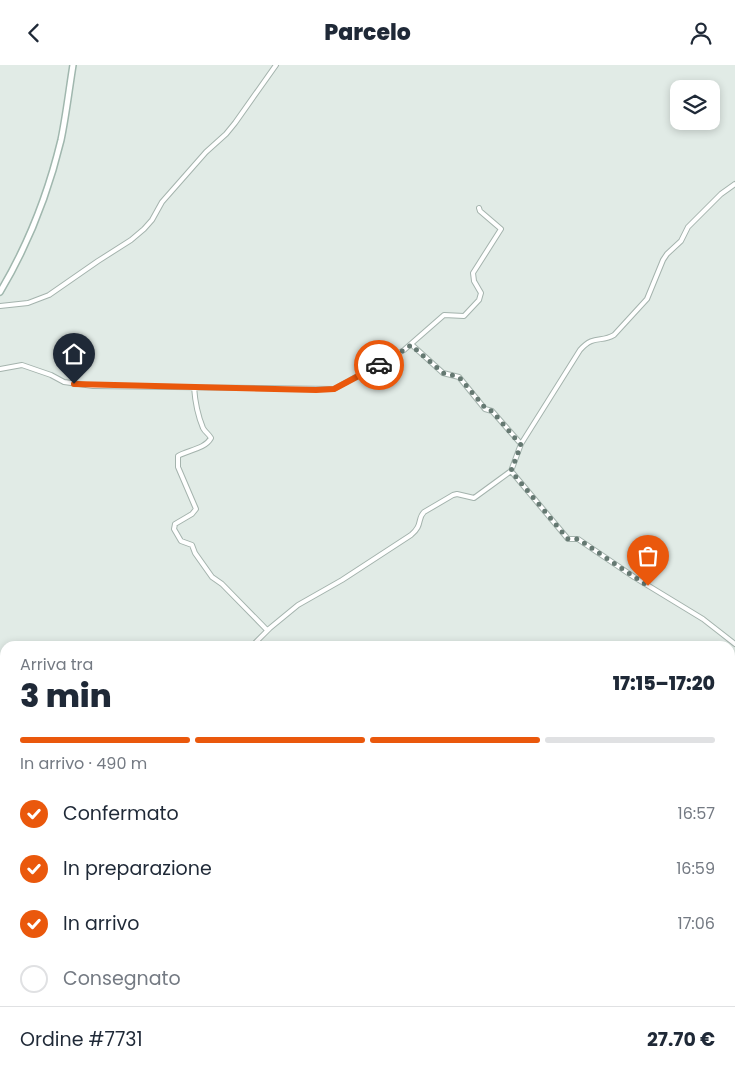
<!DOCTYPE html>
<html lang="it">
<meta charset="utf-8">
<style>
:root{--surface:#fff;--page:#f2f2f3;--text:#1f2937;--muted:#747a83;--line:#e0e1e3;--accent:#ea580c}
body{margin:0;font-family:Poppins,sans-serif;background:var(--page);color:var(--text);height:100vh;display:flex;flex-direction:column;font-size:19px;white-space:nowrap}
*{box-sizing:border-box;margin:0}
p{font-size:16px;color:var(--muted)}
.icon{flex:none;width:28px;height:28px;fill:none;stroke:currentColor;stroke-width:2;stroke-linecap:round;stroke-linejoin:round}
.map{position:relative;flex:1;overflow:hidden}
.side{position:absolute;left:0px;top:576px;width:735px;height:441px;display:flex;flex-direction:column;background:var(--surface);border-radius:15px 15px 0 0;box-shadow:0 2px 8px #0003}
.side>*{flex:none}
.buttons{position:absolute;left:670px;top:15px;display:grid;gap:10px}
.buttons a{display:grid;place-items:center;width:50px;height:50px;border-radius:10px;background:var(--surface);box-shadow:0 2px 8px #0003;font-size:25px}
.pin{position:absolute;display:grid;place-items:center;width:42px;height:42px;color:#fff;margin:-51px -21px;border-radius:50% 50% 50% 0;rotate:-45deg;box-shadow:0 0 5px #0007}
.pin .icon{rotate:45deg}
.courier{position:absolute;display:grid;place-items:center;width:50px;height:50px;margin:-25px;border:4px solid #ea580c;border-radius:50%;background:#fff;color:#222;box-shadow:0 1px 6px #0007}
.overview em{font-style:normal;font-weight:800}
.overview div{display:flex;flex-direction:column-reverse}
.overview{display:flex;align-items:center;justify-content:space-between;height:85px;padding:0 20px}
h1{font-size:32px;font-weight:800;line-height:38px}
.bar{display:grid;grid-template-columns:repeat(4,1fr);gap:8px 5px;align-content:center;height:60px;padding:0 20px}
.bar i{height:6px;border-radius:4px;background:var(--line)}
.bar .current{background:var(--accent)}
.bar p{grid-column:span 4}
.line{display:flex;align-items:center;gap:12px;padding:0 20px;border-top:1px solid var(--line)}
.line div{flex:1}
ol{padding:0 20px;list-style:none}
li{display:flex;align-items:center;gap:15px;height:55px}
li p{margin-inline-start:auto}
li .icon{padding:5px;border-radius:50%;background:var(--accent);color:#fff;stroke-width:4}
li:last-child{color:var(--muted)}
li i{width:28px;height:28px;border:2px solid var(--line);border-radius:50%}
header{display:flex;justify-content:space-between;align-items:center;height:65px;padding:0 20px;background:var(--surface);font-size:22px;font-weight:800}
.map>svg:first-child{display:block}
</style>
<header><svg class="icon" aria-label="back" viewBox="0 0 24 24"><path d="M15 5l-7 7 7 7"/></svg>Parcelo<svg class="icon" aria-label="person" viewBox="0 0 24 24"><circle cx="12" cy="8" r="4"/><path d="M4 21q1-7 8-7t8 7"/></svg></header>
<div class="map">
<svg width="735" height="1017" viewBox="0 0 735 1017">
<rect width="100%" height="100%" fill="#e1ebe6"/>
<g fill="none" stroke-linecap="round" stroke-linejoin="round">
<defs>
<path id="minor" d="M0,241L28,238L49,230L98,196L131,175L144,164L152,155L162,137L206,87L226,69L235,58L276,0
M411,279L443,308L459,312L485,344L492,346L521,379
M0,304L22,300L51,310L64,317L93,321L334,324L404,285L444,250L464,251L479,235L481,228L474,216L473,208L501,164L480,146L479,143
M194,322C195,336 198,351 203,363C205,367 209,369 211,373C205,384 188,385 178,391V402L196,444L192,449L175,459L174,464L181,476L192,480L195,488L212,512L222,519L267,565
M511,406L568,474H578L634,512L703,554L735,579
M252,581L270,563L298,540L342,515L411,470C423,460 417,454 424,447L453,430L457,429L474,433L511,406L521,379L580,285C594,269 601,278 614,270L647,234L663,195L667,189L681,176L688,162L721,129L735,119
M730,605L735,602
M0,623L5,627
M0,646L5,650
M730,671L735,684
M735,715L733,718L735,719
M0,866L5,865
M0,889L5,899
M60,1012L62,1017
M614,1012L616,1017
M336,1017V1012
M564,1017L566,1012"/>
<path id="secondary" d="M0,227C28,180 48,129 61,75C66,51 69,25 73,0
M730,877L735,873
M448,1017L468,1012"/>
<path id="trunk" d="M0,632L5,636
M0,639L5,642
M349,1012L351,1017
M422,1012L425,1017
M429,1012L432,1017
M539,1012L545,1017
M557,1017V1012"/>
</defs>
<use href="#minor" stroke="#a4b3ad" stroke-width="6"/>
<use href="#secondary" stroke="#a0b7ae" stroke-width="8"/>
<use href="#trunk" stroke="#c1c8c6" stroke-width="9"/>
<use href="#minor" stroke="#fff" stroke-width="4"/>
<use href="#secondary" stroke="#fff" stroke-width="5"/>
<use href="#trunk" stroke="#4a8474" stroke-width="6"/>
</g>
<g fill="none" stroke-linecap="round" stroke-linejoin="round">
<path stroke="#657972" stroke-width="5" stroke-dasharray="0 9" d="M379,300L404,285L411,280L443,308L459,312L486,344L492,346L521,380L511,406L568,474H578L648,521"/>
<path stroke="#ea580c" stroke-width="6" d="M74,319L316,325L334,324L379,300"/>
</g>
</svg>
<div class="buttons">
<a><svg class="icon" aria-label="layers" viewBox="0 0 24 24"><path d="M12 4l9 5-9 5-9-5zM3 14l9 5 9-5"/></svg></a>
</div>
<div class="pin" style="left:648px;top:521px;background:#ea580c"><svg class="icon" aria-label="bag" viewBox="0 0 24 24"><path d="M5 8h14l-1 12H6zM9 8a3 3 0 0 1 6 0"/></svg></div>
<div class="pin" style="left:74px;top:319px;background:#1f2937"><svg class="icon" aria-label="home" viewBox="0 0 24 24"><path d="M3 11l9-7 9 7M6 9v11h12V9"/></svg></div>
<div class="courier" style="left:379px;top:300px"><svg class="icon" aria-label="car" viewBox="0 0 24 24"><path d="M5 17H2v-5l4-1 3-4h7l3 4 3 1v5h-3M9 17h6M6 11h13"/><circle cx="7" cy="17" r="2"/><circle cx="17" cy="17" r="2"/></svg></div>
<section class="side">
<div class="overview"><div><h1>3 min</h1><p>Arriva tra</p></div><em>17:15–17:20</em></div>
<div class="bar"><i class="current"></i><i class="current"></i><i class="current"></i><i></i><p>In arrivo · 490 m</p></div>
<ol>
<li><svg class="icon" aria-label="check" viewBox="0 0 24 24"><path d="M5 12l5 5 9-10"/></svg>Confermato<p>16:57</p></li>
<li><svg class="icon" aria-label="check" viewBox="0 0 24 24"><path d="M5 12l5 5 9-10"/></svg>In preparazione<p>16:59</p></li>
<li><svg class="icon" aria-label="check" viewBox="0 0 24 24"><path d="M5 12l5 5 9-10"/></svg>In arrivo<p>17:06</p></li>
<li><i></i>Consegnato</li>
</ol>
<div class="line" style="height:65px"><div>Ordine #7731</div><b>27.70 €</b></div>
</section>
</div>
